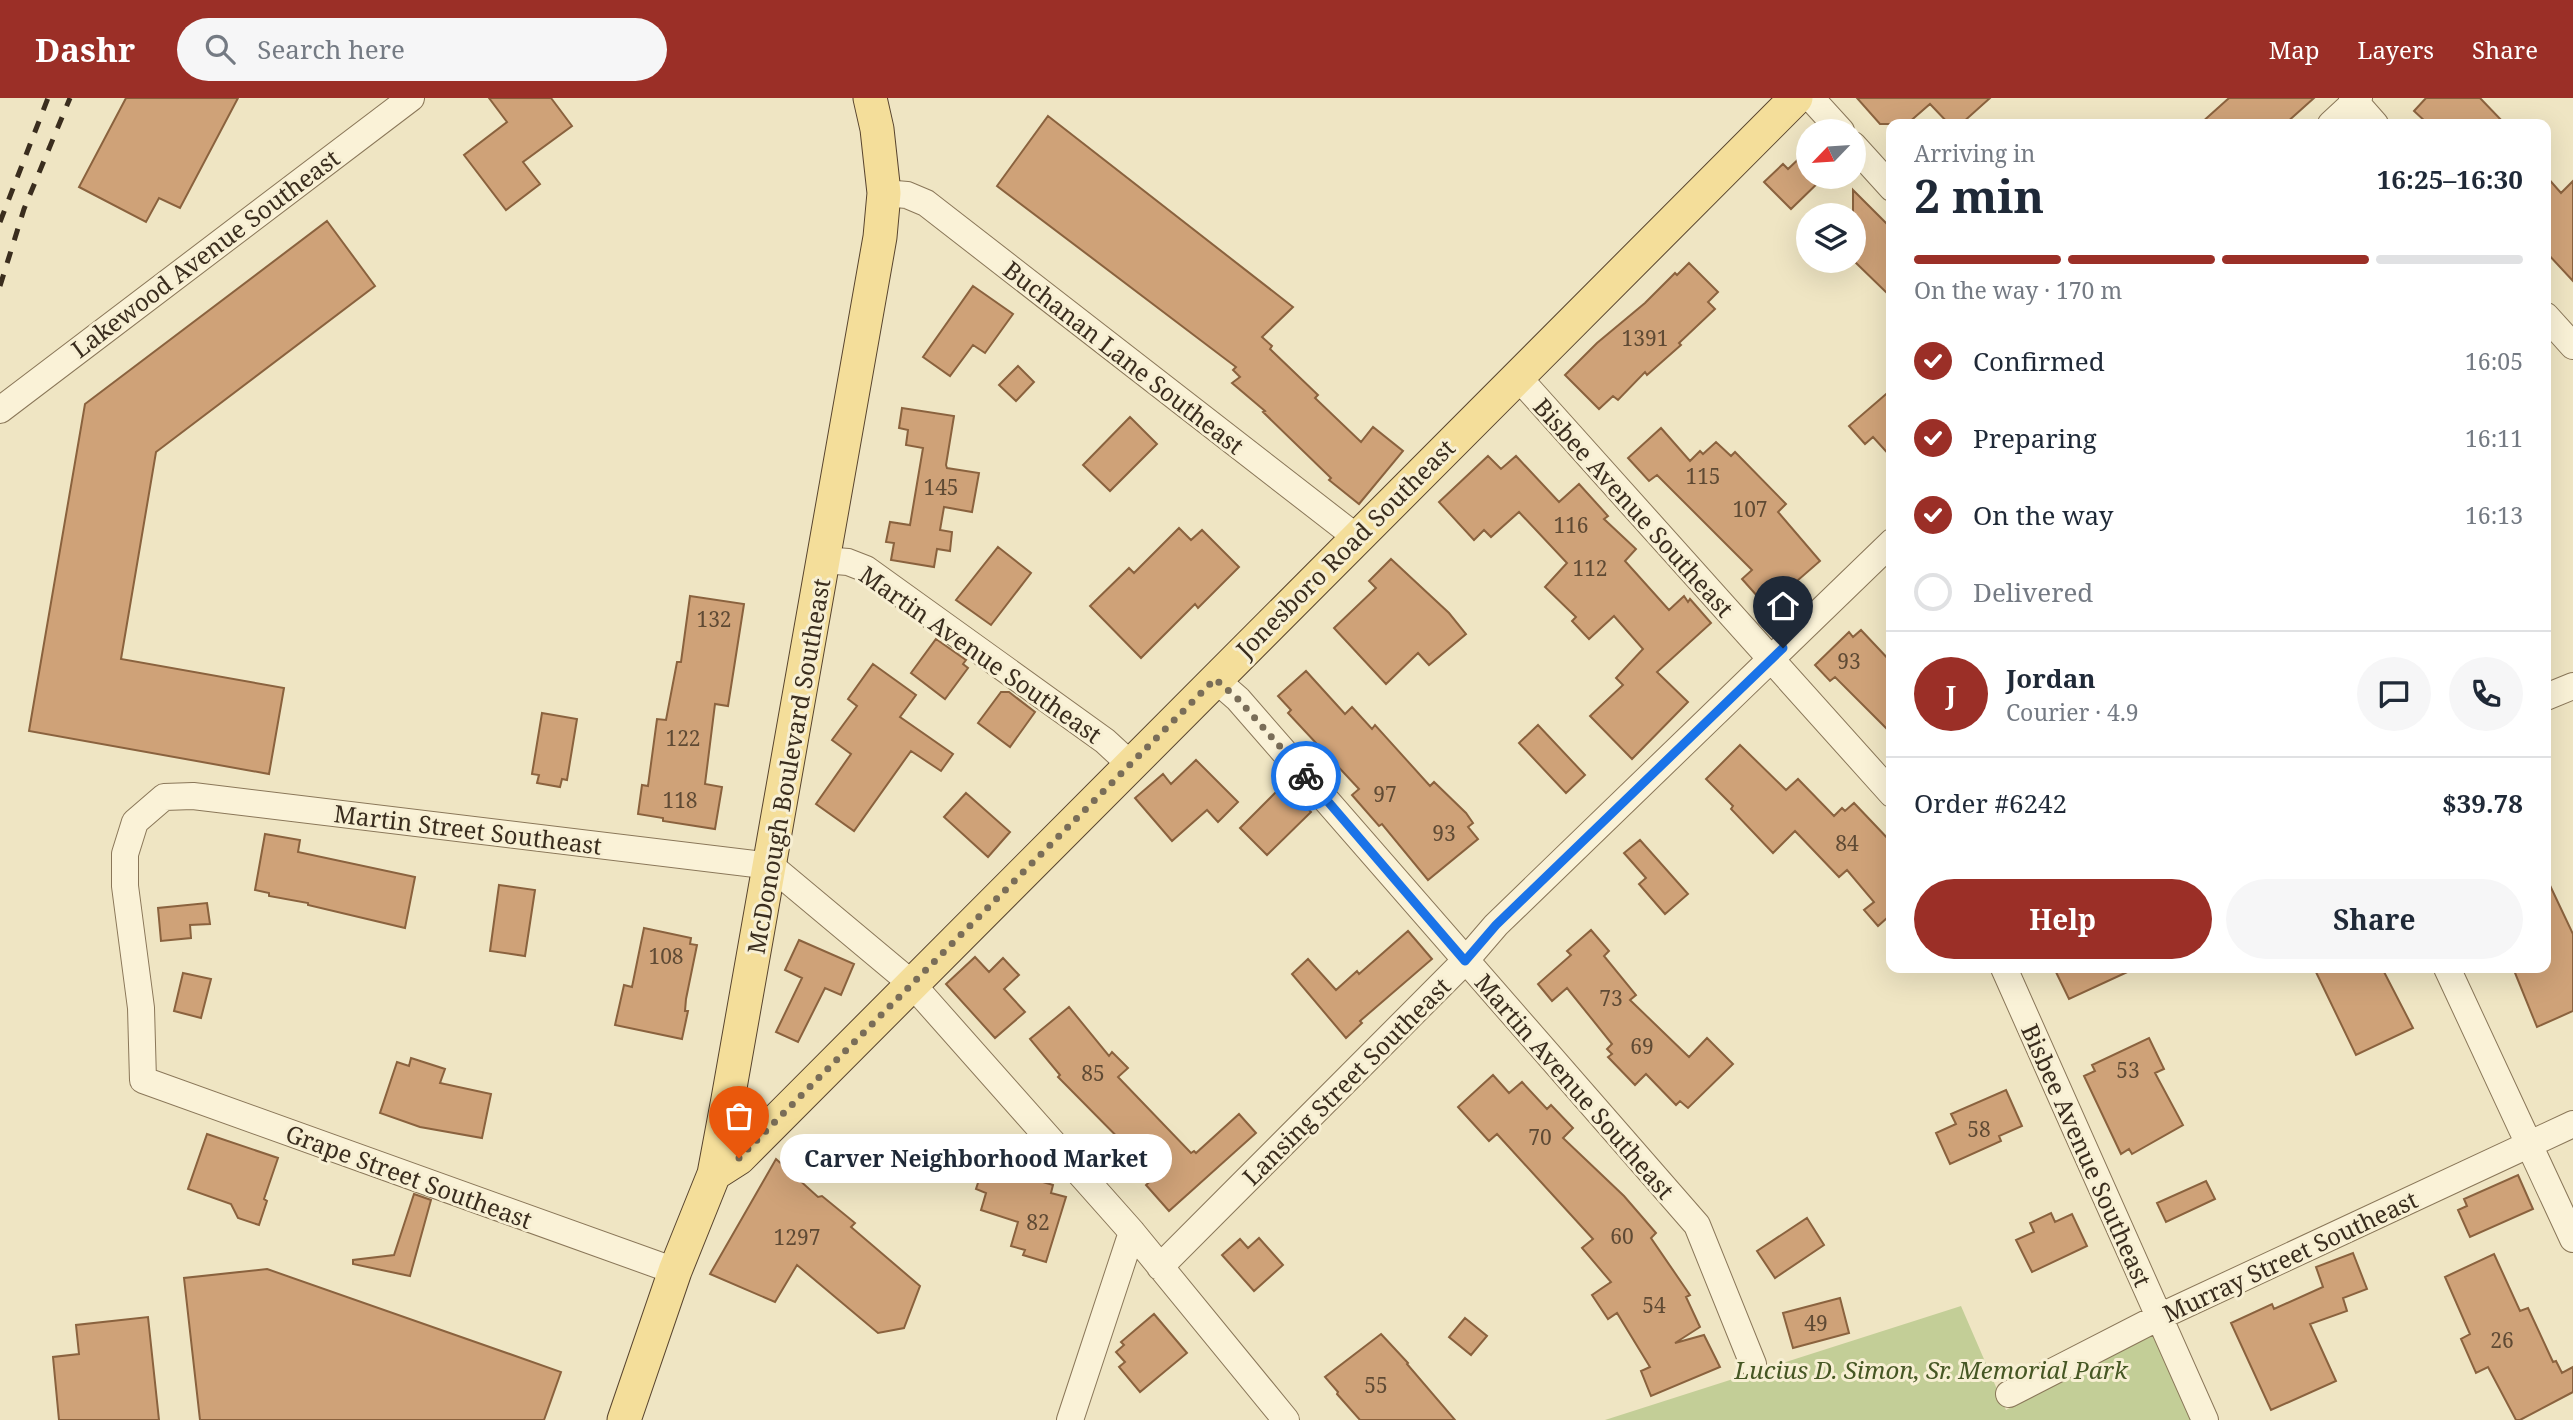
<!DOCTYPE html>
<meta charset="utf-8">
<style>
:root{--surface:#fff;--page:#f6f6f7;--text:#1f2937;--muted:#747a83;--line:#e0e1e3;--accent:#9b2f27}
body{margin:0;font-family:"Noto Serif",serif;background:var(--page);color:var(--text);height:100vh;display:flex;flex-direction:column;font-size:26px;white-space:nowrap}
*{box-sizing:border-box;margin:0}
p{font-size:23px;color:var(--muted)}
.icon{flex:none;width:38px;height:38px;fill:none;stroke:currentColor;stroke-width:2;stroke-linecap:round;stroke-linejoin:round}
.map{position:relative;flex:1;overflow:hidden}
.drawer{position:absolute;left:1886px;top:21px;width:665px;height:854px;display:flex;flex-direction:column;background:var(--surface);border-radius:14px;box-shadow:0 7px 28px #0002}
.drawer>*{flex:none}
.needle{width:46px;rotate:245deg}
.buttons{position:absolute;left:1796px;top:21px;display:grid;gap:14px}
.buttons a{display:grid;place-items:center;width:70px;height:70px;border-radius:50%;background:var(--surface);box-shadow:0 7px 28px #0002;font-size:35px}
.pin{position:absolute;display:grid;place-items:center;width:60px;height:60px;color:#fff;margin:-72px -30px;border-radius:50% 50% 50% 0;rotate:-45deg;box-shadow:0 0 7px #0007}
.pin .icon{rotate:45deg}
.courier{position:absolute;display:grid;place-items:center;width:70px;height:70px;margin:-35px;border:5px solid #1a73e8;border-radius:50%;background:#fff;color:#222;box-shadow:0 2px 9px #0007}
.bubble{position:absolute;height:49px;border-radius:24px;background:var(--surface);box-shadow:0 7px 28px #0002;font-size:23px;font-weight:700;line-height:49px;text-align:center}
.overview em{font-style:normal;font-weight:700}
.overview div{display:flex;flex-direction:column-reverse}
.overview{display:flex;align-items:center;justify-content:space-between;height:119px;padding:0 28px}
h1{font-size:46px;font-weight:700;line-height:52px}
.bar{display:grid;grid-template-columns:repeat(4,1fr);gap:10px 7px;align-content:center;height:84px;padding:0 28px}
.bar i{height:9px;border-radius:5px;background:var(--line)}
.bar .current{background:var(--accent)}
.bar p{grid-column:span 4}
.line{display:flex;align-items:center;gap:18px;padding:0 28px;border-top:2px solid var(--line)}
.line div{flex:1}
.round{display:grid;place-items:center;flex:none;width:74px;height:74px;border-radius:37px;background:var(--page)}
ol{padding:0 28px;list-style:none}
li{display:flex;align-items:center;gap:21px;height:77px}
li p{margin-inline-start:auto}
li .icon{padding:7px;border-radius:50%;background:var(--accent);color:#fff;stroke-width:4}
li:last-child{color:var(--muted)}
li i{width:38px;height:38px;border:4px solid var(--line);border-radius:50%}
.primary-button{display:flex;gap:14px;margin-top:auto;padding:14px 28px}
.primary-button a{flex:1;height:80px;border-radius:42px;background:var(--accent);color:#fff;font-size:28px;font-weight:700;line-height:80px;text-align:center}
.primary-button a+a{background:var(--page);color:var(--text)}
header{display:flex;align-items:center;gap:42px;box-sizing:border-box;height:98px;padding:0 35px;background:var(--accent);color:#fff}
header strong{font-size:33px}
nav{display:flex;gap:38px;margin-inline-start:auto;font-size:24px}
.search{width:490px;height:63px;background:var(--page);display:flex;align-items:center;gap:18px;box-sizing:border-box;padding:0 24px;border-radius:38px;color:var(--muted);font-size:26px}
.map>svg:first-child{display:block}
</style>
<header>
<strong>Dashr</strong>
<div class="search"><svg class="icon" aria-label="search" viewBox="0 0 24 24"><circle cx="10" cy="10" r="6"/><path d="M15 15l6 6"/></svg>Search here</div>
<nav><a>Map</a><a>Layers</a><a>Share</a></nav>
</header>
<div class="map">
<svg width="2573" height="1322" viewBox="0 0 2573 1322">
<rect width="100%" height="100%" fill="#efe5c3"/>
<path fill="#c3ce97" d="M1961,1208L2006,1312L2155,1232L2195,1322H1605Z"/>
<path fill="#cfa278" stroke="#8a623e" stroke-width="2" d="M126,0H238L180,110L159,100L146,124L79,89Z
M489,0H551L572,28L523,64L540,86L506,112L464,57L507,24Z
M1857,0H1990L1961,26H1949L1930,6L1907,26H1880Z
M2229,0H2314L2285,26H2200Z
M2426,0H2480L2505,26H2428L2414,13Z
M1048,18L1293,209L1262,239L1272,248L1270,251L1318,297L1315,300L1361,344L1373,329L1403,353L1359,406L1329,382L1331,380L1263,314L1265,313L1232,285L1240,279L1233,272L1236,269L997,88Z
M1808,52V79H1824L1791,111L1764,84L1783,66L1788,71Z
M2546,78L2561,95L2573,83V183L2546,154Z
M1853,92L1892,131V200L1853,162Z
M327,123L375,188L156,354L121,561L284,590L269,676L29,633L85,306Z
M1689,165L1718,194L1708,204L1715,211L1679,245L1681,247L1647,277L1645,274L1618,302L1613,298L1599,311L1565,277L1597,245L1645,205L1675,175L1677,177Z
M973,188L1013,216L985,255L973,247L950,278L923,259Z
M1018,268L1034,284L1016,303L999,287Z
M1892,291V360L1873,339L1865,346L1849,328Z
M902,310L954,318L946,367L947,370L979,375L972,414L944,409L940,432L952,434L950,453L937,451L934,469L891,462L894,445L886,444L890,424L910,427L923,350L906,347L908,332L899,330Z
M1130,319L1157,346L1110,393L1083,367Z
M1661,330L1690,363L1700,353L1703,356L1716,344L1731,358L1735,354L1786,406L1778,414L1820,463L1767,509L1742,481L1752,472L1657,377L1649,383L1628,360Z
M1488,358L1501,371L1516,358L1559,404L1579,386L1608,418L1604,421L1636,451L1625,463L1669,512L1684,498L1688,504L1690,501L1711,525L1657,574L1688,604L1632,661L1590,618L1623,587L1616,580L1643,551L1614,518L1589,541L1572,523L1576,519L1545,489L1567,465L1519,414L1491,439L1484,432L1474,442L1439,404Z
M1179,430L1191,442L1202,432L1239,469L1198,510L1195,506L1141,560L1090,508L1129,470L1134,475Z
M998,449L1031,475L991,527L956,502Z
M1391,461L1449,515L1466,536L1429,567L1418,555L1386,586L1334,530L1376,490L1369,483Z
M690,498L744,506L728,608L715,606L705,686L722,689L715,731L663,723V720L638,716L642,687L648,688L657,621L666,622L677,564H681Z
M1861,532L1892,565V636L1835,579L1830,583L1815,567L1849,534L1853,539Z
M936,541L966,562L963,566L968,570L945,601L911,575Z
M873,566L916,597L900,619L953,656L941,673L911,653L854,733L816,706L851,656L832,642L857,608L848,601Z
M1306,573L1345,616L1352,609L1372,631L1375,627L1430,688L1434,684L1466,715L1473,725L1468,729L1478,741L1428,782L1382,726L1379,728L1352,697L1359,691L1288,615L1291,612L1278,598Z
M1001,594H1009L1035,614L1010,649L978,625Z
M542,615L577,621L567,682L562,681L560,689L537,685L539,677L532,676Z
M1538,627L1585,677L1566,695L1519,645Z
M1740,647L1786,692L1798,681L1834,718L1842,710L1845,713L1854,705L1892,745V826L1887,820L1878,828L1864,812L1874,804L1847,772L1839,779L1795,733L1773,755L1731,711L1733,708L1706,681Z
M1196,662L1238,704L1218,724L1207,712L1172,743L1135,700L1163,676L1171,686Z
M1280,690L1290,701L1294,696L1311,714L1267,757L1240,730Z
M966,695L1010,734L988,759L944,719Z
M265,736L300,742L298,754L415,779L405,830L308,807V805L269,798V795L255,792Z
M1640,742L1688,796L1665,816L1639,786L1646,780L1624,755Z
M2546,779L2573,836V913L2537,929L2513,870H2546Z
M499,787L535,792L525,858L490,853Z
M207,805L210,826L190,827L191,840L161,843L158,810Z
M644,830L691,840L690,846L697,847L686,901L685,913H688L682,941L615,927L624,887L632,889Z
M1591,832L1609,853L1604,858L1636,897L1630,902L1689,959L1707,940L1733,966L1688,1010L1680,1003L1676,1007L1646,976L1635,987L1608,959L1612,956L1607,951L1612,946L1567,890L1552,903L1538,886L1571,857L1567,853Z
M1408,833L1432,861L1360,923L1362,925L1346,940L1292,876L1308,861L1336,892L1357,873L1359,876Z
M799,842L854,866L841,897L825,890L798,944L776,934L802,880L785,872Z
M975,859L989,874L1003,860L1019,877L1004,891L1025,914L995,940L946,886Z
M2054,870H2136L2069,901Z
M2314,870H2382L2413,930L2356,957Z
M183,875L211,881L201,920L174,913Z
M1069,909L1109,958L1112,954L1128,970L1118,979L1191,1055L1194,1053L1196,1055L1239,1016L1256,1035L1169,1113L1146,1087L1156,1078L1058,979L1060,977L1030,941Z
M2149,940L2164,971L2155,975L2183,1027L2132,1056L2129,1051L2121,1056L2084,978L2095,973L2092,967Z
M411,960L445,971L440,985L491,996L482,1040L420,1029L380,1015L397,964L409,968Z
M1493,977L1509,995L1522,984L1547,1011L1551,1007L1573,1030L1563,1040L1624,1098L1656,1135L1651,1140L1690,1197L1686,1199L1700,1229L1675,1245L1704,1237L1720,1269L1651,1298L1641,1273L1650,1269L1617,1215L1608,1221L1592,1197L1611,1184L1582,1150L1593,1141L1497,1036L1489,1043L1458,1009Z
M2006,992L2022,1028L1999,1038L2001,1043L1950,1066L1936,1035L1956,1026L1951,1016Z
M207,1036L278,1060L264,1101L267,1103L259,1127L238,1120L231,1106L188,1091Z
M989,1051L1028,1064L1023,1078L1053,1087L1051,1095L1066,1099L1046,1164L1023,1157L1025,1152L1011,1148L1018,1124L981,1112L986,1095L976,1091Z
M776,1061L818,1099L822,1098L855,1125L851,1129L920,1188L904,1230L878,1235L797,1167L775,1204L710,1176Z
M2518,1077L2533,1111L2470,1139L2458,1112L2467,1108L2464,1101Z
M2206,1083L2215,1101L2166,1124L2157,1105Z
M414,1096L431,1102L410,1178L353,1166V1162L394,1157Z
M2051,1115L2055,1124L2072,1116L2087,1148L2032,1174L2016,1142L2034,1134L2030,1125Z
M1807,1120L1824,1147L1775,1180L1757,1153Z
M1259,1140L1283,1167L1254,1193L1222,1157L1240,1141L1248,1150Z
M2353,1155L2367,1191L2343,1200L2347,1213L2310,1226L2336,1283L2271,1312L2231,1225L2272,1206L2274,1211L2323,1189L2316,1169Z
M2494,1156L2520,1213L2528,1210L2553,1264L2556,1263L2562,1275L2573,1269V1294L2520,1322H2516L2488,1269L2476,1275L2461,1241L2470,1236L2445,1179Z
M267,1171L561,1274L544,1322H200L184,1180Z
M1840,1200L1849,1235L1793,1250L1783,1215Z
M1154,1216L1187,1255L1140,1294L1119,1269L1125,1264L1116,1254L1124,1247L1121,1244Z
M148,1219L159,1322H59L53,1259L79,1256L76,1227Z
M1465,1220L1487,1238L1471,1257L1449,1239Z
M1381,1236L1408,1265L1407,1266L1455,1322H1360L1337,1296L1338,1294L1325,1279Z"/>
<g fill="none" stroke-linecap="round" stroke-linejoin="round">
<defs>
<path id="minor" d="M1811,0L1841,33
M2352,0L2375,26
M2331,26L2359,0
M1853,47L1892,90
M884,95L907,97L926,105L1356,439
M2546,218L2573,248
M1517,278L1892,696
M0,312L411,0
M824,462L848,464L866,471L1105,643L1130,666
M1215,581L1238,601L1697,1127L1753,1266
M2546,599L2573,588
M2004,870L2205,1322
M2447,870L2573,1141
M1160,1169L1465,863L1496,827L1892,444
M675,1173L143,982L141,910L125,788V756L135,724L164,699L193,698L771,768L911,885L1132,1134L1286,1322
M2009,1296L2159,1219L2573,1026
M1070,1322L1132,1134"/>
<path id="major" d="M714,1076L739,1060L1796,0
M624,1322L675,1173L714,1076L728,1001L880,139L884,95L877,31L870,0"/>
</defs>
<use href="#minor" stroke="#8a7759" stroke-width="28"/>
<use href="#major" stroke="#58442e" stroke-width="35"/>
<use href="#minor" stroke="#faf2d7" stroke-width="26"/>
<use href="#major" stroke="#f4de9a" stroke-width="33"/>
<path stroke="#3a2d1e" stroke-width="5" stroke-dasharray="12 12" stroke-linecap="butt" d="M0,124L48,0
M0,188L24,111L70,0"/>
</g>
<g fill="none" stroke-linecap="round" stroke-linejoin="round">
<path stroke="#796d58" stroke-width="7" stroke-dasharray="0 12.6" d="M739,1060L1215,581L1238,601L1306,678"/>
<path stroke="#1a73e8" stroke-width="9" d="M1306,678L1465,863L1496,827L1783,550"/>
</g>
<g text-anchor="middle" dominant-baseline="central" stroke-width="6" stroke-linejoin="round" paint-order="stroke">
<g font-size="21" fill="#5f4a34">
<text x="1645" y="240">1391</text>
<text x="1703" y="378">115</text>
<text x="941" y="389">145</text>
<text x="1750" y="411">107</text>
<text x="1571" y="427">116</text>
<text x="1590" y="470">112</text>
<text x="714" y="521">132</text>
<text x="1849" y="563">93</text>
<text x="683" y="640">122</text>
<text x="1385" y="696">97</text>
<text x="680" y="702">118</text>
<text x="1444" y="735">93</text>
<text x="1847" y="745">84</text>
<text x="666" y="858">108</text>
<text x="1611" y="900">73</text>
<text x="1642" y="948">69</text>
<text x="2128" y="972">53</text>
<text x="1093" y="975">85</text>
<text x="1979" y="1031">58</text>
<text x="1540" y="1039">70</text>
<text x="1038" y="1124">82</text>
<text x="1622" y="1138">60</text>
<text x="797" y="1139">1297</text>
<text x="1654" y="1207">54</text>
<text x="1816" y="1225">49</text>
<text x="2502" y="1242">26</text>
<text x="1376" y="1287">55</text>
</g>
<g font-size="24" fill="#3a2d1e" stroke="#f7efd3">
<text transform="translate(205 155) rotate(-37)">Lakewood Avenue Southeast</text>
<text transform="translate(1124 259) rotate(38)">Buchanan Lane Southeast</text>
<text transform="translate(1634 409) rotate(48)">Bisbee Avenue Southeast</text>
<text transform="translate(1345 450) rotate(-45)">Jonesboro Road Southeast</text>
<text transform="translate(981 556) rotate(35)">Martin Avenue Southeast</text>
<text transform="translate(788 668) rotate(-80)">McDonough Boulevard Southeast</text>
<text transform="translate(468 731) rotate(7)">Martin Street Southeast</text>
<text transform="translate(1346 983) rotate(-45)">Lansing Street Southeast</text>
<text transform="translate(1575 988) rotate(49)">Martin Avenue Southeast</text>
<text transform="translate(2087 1057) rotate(66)">Bisbee Avenue Southeast</text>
<text transform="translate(409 1078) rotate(20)">Grape Street Southeast</text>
<text transform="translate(2290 1158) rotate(-25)">Murray Street Southeast</text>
</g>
<g font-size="24" font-style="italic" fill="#465724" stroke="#f7efd3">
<text x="1931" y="1271">Lucius D. Simon, Sr. Memorial Park</text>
</g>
</g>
</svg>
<div class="buttons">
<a><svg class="needle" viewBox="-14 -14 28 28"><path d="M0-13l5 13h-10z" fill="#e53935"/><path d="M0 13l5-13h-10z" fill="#747a83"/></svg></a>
<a><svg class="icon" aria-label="layers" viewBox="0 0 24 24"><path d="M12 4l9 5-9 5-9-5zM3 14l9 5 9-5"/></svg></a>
</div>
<div class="pin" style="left:739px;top:1060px;background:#ea580c"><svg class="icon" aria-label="bag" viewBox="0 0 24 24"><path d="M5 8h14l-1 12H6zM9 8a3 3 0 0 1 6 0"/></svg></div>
<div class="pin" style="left:1783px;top:550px;background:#1f2937"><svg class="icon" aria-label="home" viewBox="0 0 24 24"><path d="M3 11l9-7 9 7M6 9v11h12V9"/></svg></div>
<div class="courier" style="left:1306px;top:678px"><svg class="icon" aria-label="bike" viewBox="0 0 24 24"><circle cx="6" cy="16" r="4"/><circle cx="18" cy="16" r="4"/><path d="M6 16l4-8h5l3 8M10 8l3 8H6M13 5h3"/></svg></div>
<div class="bubble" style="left:780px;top:1036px;width:392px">Carver Neighborhood Market</div>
<section class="drawer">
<div class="overview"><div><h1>2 min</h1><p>Arriving in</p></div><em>16:25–16:30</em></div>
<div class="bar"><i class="current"></i><i class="current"></i><i class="current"></i><i></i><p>On the way · 170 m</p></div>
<ol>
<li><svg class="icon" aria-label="check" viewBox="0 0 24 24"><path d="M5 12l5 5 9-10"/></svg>Confirmed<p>16:05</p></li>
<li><svg class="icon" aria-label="check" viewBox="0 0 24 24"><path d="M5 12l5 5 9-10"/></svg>Preparing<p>16:11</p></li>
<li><svg class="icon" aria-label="check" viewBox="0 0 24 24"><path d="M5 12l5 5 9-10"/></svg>On the way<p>16:13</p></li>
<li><i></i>Delivered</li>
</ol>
<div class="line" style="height:126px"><b class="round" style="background:var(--accent);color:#fff">J</b><div><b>Jordan</b><p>Courier · 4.9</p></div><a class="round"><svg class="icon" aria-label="chat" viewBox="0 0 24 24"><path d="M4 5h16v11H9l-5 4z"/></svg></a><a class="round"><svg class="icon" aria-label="phone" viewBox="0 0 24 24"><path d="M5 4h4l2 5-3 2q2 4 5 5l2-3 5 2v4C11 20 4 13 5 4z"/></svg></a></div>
<div class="line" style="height:91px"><div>Order #6242</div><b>$39.78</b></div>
<div class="primary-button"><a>Help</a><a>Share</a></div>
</section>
</div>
